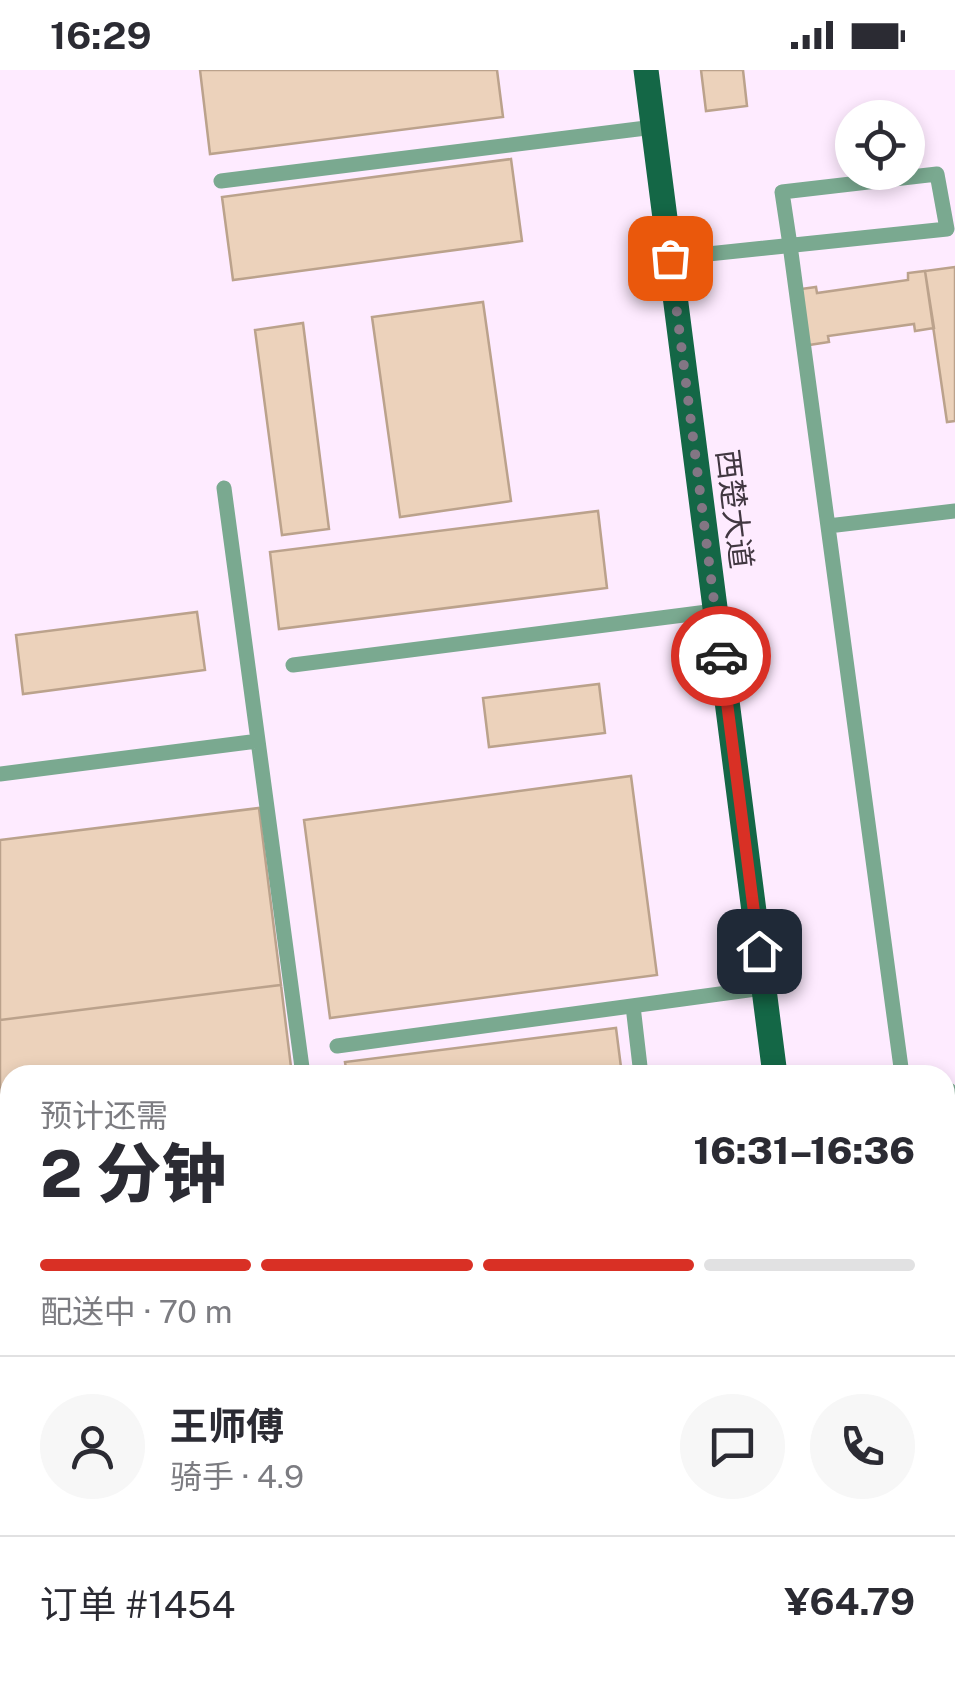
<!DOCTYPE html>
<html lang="zh">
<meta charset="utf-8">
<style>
:root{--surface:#fff;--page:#f7f7f7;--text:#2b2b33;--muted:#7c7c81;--line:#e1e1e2;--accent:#d93025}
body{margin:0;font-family:"Public Sans","Noto Sans SC",sans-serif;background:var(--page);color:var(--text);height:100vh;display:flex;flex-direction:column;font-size:38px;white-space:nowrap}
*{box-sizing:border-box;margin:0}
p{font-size:32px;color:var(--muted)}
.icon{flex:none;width:55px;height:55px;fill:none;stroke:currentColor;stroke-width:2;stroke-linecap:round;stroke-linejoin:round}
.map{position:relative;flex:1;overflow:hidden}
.details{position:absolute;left:0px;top:995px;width:955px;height:620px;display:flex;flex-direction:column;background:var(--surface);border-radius:30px 30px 0 0;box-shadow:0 5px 15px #0003}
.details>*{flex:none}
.tools{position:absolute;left:835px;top:30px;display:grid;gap:20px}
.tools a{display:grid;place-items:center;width:90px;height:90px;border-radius:50%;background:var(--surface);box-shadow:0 5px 15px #0003;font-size:50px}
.pin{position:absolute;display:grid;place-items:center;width:85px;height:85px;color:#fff;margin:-42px;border-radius:20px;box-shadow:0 5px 15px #0006}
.courier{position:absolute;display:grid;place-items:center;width:100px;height:100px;margin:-50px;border:8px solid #d93025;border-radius:50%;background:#fff;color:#222;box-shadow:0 2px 12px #0007}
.head em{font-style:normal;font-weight:800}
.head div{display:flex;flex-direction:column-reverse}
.head{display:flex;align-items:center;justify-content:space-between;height:170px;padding:0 40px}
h1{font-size:65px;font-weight:800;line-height:75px}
.bar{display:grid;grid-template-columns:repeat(4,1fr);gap:15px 10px;align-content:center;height:120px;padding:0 40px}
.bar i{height:12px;border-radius:8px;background:var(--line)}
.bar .selected{background:var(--accent)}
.bar p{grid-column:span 4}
.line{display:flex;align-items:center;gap:25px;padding:0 40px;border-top:2px solid var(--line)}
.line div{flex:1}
.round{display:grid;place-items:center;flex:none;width:105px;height:105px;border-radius:52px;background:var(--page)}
.status{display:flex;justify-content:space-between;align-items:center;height:70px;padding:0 50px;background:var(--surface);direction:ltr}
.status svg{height:28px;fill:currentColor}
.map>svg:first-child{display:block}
</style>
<div class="status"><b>16:29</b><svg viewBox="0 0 49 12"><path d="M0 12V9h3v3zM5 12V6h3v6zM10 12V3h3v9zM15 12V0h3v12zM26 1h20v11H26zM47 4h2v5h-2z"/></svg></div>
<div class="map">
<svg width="955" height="1615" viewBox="0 0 955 1615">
<rect width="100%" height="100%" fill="#feebff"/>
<path fill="#ecd2bb" stroke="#bba28c" stroke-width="2.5" d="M200,0H497L503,47L210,84Z
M701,0H743L747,36L706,41Z
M511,89L522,171L233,210L222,127Z
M955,197V351L947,352L925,201Z
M925,201L934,258L915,261L914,254L828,266L829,272L809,275L801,219L816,217L817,223L908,210V203Z
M483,232L511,431L400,447L372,247Z
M303,253L329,459L282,465L255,260Z
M598,441L607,518L279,559L270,482Z
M197,542L205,600L23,624L16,565Z
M599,614L605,663L489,677L483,628Z
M631,706L657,905L330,948L304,750Z
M259,738L281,915L0,950V770Z
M281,915L291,997L227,1005H10V1032L0,1033V950Z
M616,958L622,1005H347L345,992Z
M291,997L292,1005H227Z
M10,1032V1191L0,1193V1033Z
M10,1352V1449L0,1451V1353Z
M282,1605H512L513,1615H239Z"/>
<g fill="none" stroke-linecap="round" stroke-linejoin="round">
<path stroke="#7aa990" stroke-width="15" d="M221,111L654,57
M670,188L947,159L937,104L782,122L790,175L902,1005
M224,418L303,1005
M828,456L955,441
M293,595L715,541
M0,704L258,671
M633,936L641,1005
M337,976L764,918
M949,1020L955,1063
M945,1263L955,1261
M223,1605L224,1615
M528,1605L529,1615"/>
<path stroke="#7aa990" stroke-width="25" d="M945,1416L955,1415"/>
<path stroke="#398562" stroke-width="25" d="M0,1545L10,1544"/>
<path stroke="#146746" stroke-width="25" d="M646,0L775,1005
M852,1605L854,1615"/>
</g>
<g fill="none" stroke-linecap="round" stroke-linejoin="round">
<path stroke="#837684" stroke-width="10" stroke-dasharray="0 18" d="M670,188L721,586"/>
<path stroke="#d93025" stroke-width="12" d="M721,586L759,881"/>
</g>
<g text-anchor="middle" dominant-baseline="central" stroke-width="8" stroke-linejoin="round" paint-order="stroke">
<g font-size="30" fill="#413741" stroke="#feebff">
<text transform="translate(735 439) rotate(83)">西楚大道</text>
</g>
</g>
</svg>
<div class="tools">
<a><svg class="icon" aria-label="locate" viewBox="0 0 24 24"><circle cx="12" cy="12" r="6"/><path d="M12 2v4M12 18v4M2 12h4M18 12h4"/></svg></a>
</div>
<div class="pin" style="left:670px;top:188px;background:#ea580c"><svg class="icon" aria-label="bag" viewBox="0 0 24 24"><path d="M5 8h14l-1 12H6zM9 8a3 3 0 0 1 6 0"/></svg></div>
<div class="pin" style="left:759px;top:881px;background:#1f2937"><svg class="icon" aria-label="home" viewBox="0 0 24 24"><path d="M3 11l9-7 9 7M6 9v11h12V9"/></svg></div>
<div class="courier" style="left:721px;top:586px"><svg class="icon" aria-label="car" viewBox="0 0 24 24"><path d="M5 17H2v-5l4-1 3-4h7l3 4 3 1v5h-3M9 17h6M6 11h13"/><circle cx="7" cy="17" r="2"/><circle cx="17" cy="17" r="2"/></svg></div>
<section class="details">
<div class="head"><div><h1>2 分钟</h1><p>预计还需</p></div><em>16:31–16:36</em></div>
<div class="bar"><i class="selected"></i><i class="selected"></i><i class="selected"></i><i></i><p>配送中 · 70 m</p></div>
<div class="line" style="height:180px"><a class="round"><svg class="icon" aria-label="person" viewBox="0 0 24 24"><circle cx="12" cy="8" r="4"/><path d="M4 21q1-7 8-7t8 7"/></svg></a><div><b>王师傅</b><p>骑手 · 4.9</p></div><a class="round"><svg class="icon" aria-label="chat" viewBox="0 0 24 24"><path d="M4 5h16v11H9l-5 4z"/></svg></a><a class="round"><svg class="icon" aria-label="phone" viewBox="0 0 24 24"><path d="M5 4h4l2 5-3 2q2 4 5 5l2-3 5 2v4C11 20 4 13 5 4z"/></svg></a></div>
<div class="line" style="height:130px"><div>订单 #1454</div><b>¥64.79</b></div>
</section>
</div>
